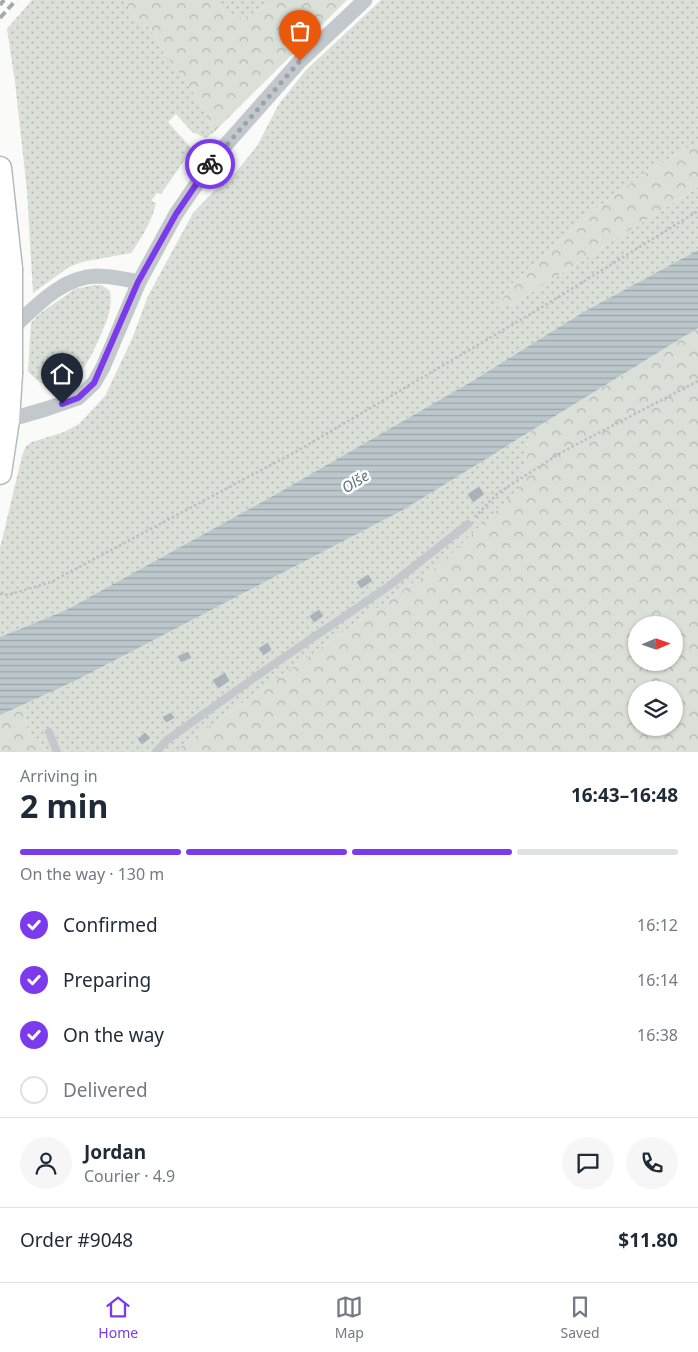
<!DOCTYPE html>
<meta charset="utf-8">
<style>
:root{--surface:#fff;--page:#f6f6f7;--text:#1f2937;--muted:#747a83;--line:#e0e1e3;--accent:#7c3aed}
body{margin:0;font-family:"Noto Sans",sans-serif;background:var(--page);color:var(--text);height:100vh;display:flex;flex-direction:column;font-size:19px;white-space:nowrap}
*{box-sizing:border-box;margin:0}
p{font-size:16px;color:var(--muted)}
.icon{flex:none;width:28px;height:28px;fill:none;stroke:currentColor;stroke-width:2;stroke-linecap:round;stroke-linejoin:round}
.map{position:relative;height:752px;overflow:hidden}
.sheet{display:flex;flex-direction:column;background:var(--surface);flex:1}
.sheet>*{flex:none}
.needle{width:32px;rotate:88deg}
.controls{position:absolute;left:628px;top:616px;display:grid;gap:10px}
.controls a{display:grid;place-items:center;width:55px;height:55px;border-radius:50%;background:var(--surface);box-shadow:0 1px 4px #0004;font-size:25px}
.pin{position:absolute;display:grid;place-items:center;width:42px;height:42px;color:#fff;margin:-51px -21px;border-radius:50% 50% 50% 0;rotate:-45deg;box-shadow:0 0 5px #0007}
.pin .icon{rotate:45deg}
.courier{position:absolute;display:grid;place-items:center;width:50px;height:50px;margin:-25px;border:4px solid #7c3aed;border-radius:50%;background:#fff;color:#222;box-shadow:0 1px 6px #0007}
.overview em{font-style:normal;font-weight:700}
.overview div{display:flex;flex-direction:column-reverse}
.overview{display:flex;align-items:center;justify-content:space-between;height:85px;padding:0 20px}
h1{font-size:32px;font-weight:700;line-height:38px}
.bar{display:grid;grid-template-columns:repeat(4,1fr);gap:8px 5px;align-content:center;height:60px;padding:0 20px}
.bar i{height:6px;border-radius:4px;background:var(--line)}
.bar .active{background:var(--accent)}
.bar p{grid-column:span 4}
.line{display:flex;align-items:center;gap:12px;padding:0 20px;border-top:1px solid var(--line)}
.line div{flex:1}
.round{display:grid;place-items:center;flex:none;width:52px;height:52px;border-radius:26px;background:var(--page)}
ol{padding:0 20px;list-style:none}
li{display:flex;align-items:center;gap:15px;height:55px}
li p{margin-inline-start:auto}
li .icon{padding:5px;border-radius:50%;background:var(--accent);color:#fff;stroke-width:4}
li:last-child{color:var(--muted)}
li i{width:28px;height:28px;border:2px solid var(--line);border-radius:50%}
.menu{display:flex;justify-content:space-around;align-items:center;height:70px;border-top:1px solid var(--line);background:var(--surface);font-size:14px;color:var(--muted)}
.menu a{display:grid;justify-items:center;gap:2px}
.menu .active{color:var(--accent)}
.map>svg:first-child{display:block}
</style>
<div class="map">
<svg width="698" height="752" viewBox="0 0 698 752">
<defs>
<pattern id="grass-dots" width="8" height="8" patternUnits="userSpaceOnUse" patternTransform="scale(1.25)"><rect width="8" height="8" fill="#dadfd7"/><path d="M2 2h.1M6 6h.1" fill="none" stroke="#b4b9b4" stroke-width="1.8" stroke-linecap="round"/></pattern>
<pattern id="forest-crowns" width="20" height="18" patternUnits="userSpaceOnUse" patternTransform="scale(1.25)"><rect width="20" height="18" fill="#dadfd7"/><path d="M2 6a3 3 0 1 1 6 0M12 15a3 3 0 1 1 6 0" fill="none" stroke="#b4b9b4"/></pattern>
<pattern id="water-rules" width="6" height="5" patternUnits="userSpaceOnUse" patternTransform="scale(1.25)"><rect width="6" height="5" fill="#bbc7cb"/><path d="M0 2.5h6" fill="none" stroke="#9ca6aa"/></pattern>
</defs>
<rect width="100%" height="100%" fill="#fafaf8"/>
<path fill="url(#grass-dots)" d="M32,0H124L135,18L150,28L165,55L185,80L200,103L214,132L206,138L192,132L176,114L168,122L192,149L161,194L157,193L151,201L156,203C152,221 141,239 131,253L82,262L69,267L33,293L27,191L15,82L7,29Z
M214,0H276L244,19L224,12Z
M381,0H698V142L645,173L597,208L512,284L498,307L513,304L698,187V250L585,311L474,380L278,493L66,610L0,637V548L22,456L26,446L32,442L64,432L79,424L105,396L132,339L148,296L193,213L215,190L229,181L257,146L279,104L306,70Z
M94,285H102L110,291C113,309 106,323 99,339C86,369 62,411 28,371L31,323L39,314L75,289Z
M530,432L519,489L443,562L173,752H45L40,740L31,736L21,705L77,680L405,509Z"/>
<path fill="url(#forest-crowns)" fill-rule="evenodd" d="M124,0H214L224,12L244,19L276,0H347L214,132L200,103L185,80L165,55L150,28L135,18Z
M698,142V187L513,304L497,308L512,284L597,208L645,173Z
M698,328V752H173L443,562L519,489L530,432ZM636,625H674V662H636ZM636,690H674V728H636Z
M21,705L31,736L40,740L45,752H0V715Z"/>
<path fill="url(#water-rules)" d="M698,250V328L405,509L77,680L0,715V637L66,610L278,493L474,380L585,311Z"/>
<path fill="#aab3b9" stroke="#dcdcda" d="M479,486L485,494L473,503L467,494Z
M368,574L373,581L361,589L356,582Z
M319,609L324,616L314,623L309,616Z
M268,642L272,650L263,656L258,648Z
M188,651L192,658L181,663L177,656Z
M225,672L230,681L218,689L212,680Z
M171,712L175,718L166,723L162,717Z
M145,732L151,738L142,745L137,739Z"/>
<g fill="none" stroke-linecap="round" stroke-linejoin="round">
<defs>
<path id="secondary" d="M0,168L11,269
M0,473L8,420L11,374"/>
</defs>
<use href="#secondary" stroke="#b3babf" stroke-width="25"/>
<path stroke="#bbbfc2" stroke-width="2.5" stroke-dasharray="2.5 2.5" stroke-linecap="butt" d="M475,517L498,493L562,452L698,381
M0,594L8,595L51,582L297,451L534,312L698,211"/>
<path stroke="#c3c8cc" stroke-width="8" d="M49,732L57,752
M156,752L167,740L261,673L389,586L468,524"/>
<path stroke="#c3c8cc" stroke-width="15" d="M7,333C32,311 60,277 96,276C111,276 125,279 139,282
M8,420L46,409L78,398L94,383L103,367L139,282L176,214L215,157L300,61L365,0"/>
<use href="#secondary" stroke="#fff" stroke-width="22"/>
<path stroke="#a2aab0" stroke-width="4" stroke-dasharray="8 4" stroke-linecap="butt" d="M0,5L4,0
M0,18L16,0"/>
<defs>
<path id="secondary-bridge" d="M11,269V374"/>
</defs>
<use href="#secondary-bridge" stroke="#b3babf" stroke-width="25" stroke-linecap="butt"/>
<use href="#secondary-bridge" stroke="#fff" stroke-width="22"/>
</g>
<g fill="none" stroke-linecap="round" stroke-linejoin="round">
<path stroke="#99a4ac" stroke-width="5" stroke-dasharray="0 9" d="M210,164L300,61"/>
<path stroke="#7c3aed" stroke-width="6" d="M62,404L78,398L94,383L138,282L176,214L210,164"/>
</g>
<g text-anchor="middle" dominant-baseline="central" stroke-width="5" stroke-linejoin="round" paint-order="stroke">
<g font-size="15" font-style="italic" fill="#60757c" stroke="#fff">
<text transform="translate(355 481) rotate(-32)">Olše</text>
</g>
</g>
</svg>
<div class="controls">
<a><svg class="needle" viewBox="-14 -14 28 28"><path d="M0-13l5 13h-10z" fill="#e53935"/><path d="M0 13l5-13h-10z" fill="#747a83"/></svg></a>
<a><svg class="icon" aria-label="layers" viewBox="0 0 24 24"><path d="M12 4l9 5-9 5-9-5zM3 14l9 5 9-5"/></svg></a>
</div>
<div class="pin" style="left:300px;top:61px;background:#ea580c"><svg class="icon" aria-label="bag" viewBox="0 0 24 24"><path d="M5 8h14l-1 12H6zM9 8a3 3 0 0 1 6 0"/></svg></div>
<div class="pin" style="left:62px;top:404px;background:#1f2937"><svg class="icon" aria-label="home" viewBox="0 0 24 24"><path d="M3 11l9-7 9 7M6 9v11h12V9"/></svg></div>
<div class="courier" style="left:210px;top:164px"><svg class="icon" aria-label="bike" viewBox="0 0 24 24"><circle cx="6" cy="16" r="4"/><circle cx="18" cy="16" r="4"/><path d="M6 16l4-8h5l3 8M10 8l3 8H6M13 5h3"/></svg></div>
</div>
<section class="sheet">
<div class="overview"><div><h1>2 min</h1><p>Arriving in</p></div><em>16:43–16:48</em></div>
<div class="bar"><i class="active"></i><i class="active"></i><i class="active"></i><i></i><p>On the way · 130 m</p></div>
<ol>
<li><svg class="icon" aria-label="check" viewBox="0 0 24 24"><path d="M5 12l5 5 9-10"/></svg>Confirmed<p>16:12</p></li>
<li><svg class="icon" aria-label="check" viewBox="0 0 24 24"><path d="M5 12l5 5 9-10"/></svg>Preparing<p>16:14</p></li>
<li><svg class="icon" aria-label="check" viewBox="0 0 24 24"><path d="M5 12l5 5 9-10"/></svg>On the way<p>16:38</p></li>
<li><i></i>Delivered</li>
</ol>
<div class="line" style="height:90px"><a class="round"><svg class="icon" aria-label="person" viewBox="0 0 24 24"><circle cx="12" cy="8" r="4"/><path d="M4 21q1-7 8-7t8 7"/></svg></a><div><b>Jordan</b><p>Courier · 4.9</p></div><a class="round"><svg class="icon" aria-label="chat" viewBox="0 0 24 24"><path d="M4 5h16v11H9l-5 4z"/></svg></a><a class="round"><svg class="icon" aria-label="phone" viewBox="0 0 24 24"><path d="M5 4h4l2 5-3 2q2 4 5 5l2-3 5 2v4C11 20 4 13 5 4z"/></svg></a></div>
<div class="line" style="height:65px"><div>Order #9048</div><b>$11.80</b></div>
</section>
<nav class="menu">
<a class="active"><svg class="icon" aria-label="home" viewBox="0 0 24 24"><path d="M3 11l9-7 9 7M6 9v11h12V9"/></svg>Home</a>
<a><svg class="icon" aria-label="map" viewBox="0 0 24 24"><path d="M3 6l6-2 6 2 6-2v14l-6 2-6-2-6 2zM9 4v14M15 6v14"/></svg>Map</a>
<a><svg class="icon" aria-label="saved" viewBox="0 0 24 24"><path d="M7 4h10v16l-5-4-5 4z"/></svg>Saved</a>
</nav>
